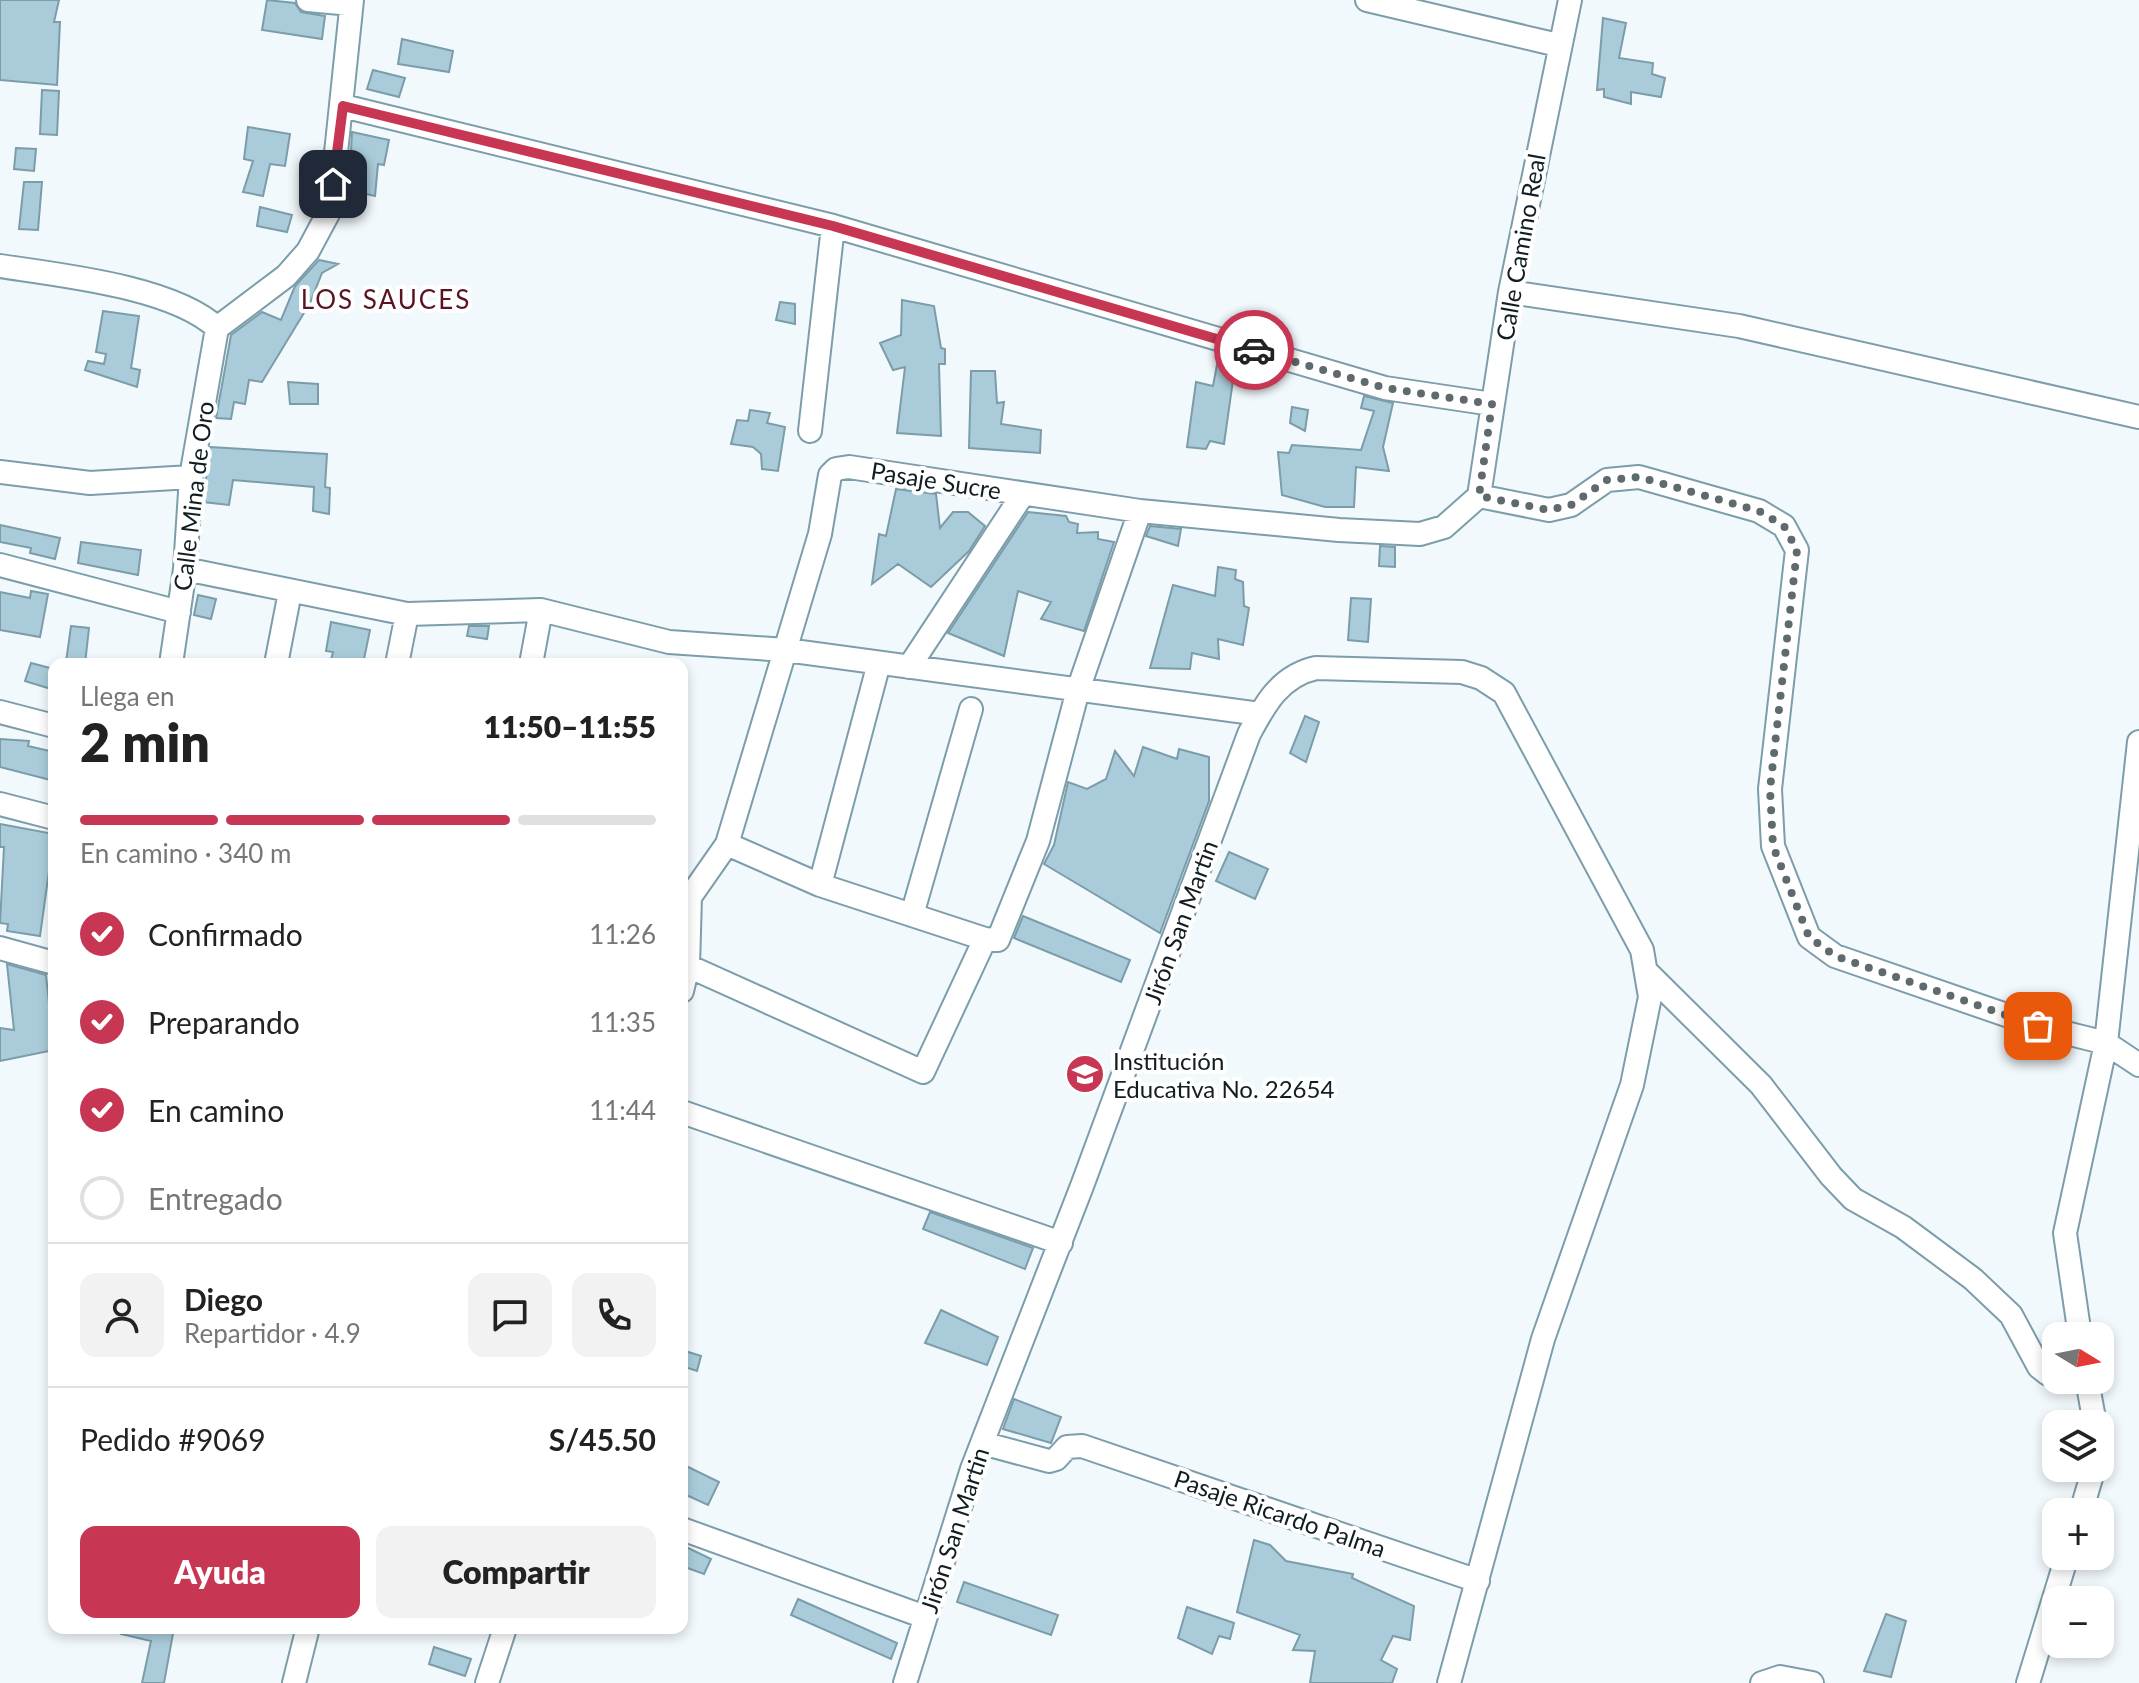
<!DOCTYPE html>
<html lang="es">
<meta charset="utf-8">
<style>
:root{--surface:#fff;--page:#f2f2f2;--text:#222;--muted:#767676;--line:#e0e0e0;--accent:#c73753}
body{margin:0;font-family:Lato,sans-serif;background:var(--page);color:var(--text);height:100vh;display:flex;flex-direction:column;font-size:30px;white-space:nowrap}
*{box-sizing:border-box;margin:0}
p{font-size:26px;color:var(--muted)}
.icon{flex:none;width:44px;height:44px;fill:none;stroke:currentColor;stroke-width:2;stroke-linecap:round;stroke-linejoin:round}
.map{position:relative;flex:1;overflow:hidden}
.panel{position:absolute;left:48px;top:658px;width:640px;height:976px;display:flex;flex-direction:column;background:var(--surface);border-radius:16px;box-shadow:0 4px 12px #0003}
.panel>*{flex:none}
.needle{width:52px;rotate:100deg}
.buttons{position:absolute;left:2042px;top:1322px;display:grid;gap:16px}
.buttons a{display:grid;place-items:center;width:72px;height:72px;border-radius:16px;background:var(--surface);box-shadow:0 4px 12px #0003;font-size:40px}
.pin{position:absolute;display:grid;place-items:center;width:68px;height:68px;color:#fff;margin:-34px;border-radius:16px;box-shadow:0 4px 12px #0006}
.courier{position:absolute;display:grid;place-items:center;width:80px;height:80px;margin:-40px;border:6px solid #c73753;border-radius:50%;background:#fff;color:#222;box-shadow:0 2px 10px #0007}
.head em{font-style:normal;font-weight:800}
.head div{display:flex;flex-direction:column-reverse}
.head{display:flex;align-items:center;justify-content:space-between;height:136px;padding:0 32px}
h1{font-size:52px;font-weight:800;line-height:60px}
.bar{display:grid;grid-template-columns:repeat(4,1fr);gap:12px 8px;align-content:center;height:96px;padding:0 32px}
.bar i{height:10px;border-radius:6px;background:var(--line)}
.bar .current{background:var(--accent)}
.bar p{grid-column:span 4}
.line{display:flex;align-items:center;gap:20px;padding:0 32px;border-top:2px solid var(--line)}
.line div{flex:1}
.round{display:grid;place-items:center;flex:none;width:84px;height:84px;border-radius:16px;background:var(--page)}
ol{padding:0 32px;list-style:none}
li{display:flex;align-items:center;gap:24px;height:88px}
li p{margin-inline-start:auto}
li .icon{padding:8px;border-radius:50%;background:var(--accent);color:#fff;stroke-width:4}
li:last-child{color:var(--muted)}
li i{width:44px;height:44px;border:4px solid var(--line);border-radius:50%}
.primary-button{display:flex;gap:16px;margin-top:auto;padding:16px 32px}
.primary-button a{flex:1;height:92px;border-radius:16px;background:var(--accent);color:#fff;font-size:32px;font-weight:800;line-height:92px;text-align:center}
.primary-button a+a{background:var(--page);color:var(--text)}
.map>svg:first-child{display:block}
</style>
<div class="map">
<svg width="2139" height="1683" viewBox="0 0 2139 1683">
<rect width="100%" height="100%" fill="#f2f9fc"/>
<path fill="#aaccda" stroke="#7b9ca9" stroke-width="2" d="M0,0H59L54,22H60L57,85L0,80Z
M267,0L295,3L301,12L325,16L322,39L262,30Z
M1603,18L1626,23L1619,58L1653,63L1652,74L1665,78L1661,97L1631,92V104L1604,97V89L1597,90Z
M402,39L453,51L449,72L398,64Z
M373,70L405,78L399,97L367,89Z
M42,90L59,91L57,135L40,134Z
M248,127L290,134L285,166L270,164L263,196L243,192L253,161L244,159Z
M352,132L389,140L384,165L378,164L375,196L349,190Z
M16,148L36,149L34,171L14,169Z
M24,182H42L38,230L19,229Z
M260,207L292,215L287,232L257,226Z
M319,260L338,264L322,273L310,303L262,382L249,380L245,404L234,402L231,419L216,418L231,335L262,312L281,320L295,286Z
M902,300L934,306L941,348L945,349V364H939L941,436L897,433L905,367L893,370L880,343L901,335Z
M780,302L795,304V324L776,320Z
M103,311L139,316L131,368L140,370L137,387L85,370L88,361L104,364L106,354L96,352Z
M1219,354L1272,369L1270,380L1234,373L1224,444L1210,441L1206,449L1187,447L1196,382L1213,386Z
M971,371H995L997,403L1004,402L1001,424L1041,430L1040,453L969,448Z
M288,382L318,384V404H290Z
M1364,396L1393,403L1383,447L1389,471L1356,467L1354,507H1325L1282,495L1278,452L1289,453L1292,445L1361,450L1374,411L1361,408Z
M1292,407L1308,410L1305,431L1290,423Z
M750,410L770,413L767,423L785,427L778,471L762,469L761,454L753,447L731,444L737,420L748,421Z
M210,447L327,454L325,487L330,488L329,514L313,511L314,487L233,480L229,505L203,502Z
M896,489L936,494L940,528L953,512H968L985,526L969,551L931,587L898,564L872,584L879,534L886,536Z
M1028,512L1066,516L1069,522L1078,524L1077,533L1098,532V539L1114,542L1084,631L1041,619L1051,602L1018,591L1004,656L948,633Z
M0,525L60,538L55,559L30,553L31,548L0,542Z
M1150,526L1181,529L1178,546L1146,536Z
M81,542L141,550L138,575L78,563Z
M1380,546L1395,547V567L1379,566Z
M1218,567L1236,570L1235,579L1243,582L1244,606L1249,608L1243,645L1218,639L1219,659L1192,653L1190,669L1150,668L1173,585L1215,596Z
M31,591L48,594L40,637L0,630V592L30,598Z
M198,595L216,599L211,619L194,615Z
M1351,598L1371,599L1368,642L1348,640Z
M331,622L370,630L363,664H330L333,652L326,651Z
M71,626L89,628L85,664L66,662Z
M469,626H489L487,639L467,636Z
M31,663L54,669V690L25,681Z
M1305,716L1319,722L1306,762L1290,753Z
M0,739L29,741L28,746L54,752V781L0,767Z
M1143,747L1177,759L1179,749L1209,757V801L1160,933L1044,864L1054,845L1068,782L1087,789L1106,779L1115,751L1134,776Z
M0,824L54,834V872L49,871L40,936L7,931L8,924L0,923L4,847H0Z
M1229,852L1268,869L1255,899L1216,881Z
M1023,916L1130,960L1121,982L1014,938Z
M7,964L46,975L54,1050L0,1061V1028L14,1030Z
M930,1212L1033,1248L1025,1269L923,1229Z
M941,1310L998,1337L987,1365L925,1343Z
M682,1350L701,1356L697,1371L682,1366Z
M1014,1399L1061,1417L1051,1443L1003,1429Z
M682,1464L719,1482L708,1505L682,1493Z
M1254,1540L1270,1545L1286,1561L1353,1574L1352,1578L1414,1606L1410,1640L1393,1636L1381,1660L1397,1669L1392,1683H1310L1315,1651L1293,1650L1300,1635L1237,1612Z
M682,1545L711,1559L704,1574L682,1566Z
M964,1582L1058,1615L1051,1635L957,1602Z
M798,1599L897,1643L891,1659L791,1615Z
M1187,1607L1234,1623L1230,1639L1219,1636L1212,1654L1178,1638Z
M1886,1614L1906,1621L1891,1677L1864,1671Z
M122,1628H174L164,1683H142L151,1641L121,1634Z
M434,1647L471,1659L465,1676L429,1664Z"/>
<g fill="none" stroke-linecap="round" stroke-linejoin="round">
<defs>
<path id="minor" d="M308,0L351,4
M1367,0L1558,45
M343,106L833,226L1385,388L1492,404
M0,266C60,275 174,287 217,328
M1510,292L1739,326L2139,417
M217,328L286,276L308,251L330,210L352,0
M810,431L833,226
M0,472L90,483L191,477
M1479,496L1549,510L1571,505L1607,480L1639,477L1759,511L1784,526L1797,550L1770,789L1773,846L1809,937L1835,956L2038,1026L2106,1043L2139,1065
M1479,496L1510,292L1570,0
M0,565L179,612
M185,569L407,614L541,610L669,642L786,650L1260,714
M171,664L185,569L191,477L217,328
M276,664L290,592
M397,664L407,614
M531,664L541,610
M909,667L1023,494
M0,712L54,726
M0,804L54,818
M727,844L820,885L985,939L998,940L1038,841L1078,690L1140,511
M820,885L879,663
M690,897L727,844L820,534L830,475L836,469L849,467L1140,511L1339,530L1420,534L1444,527L1479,496
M912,915L971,709
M0,948L54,963
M688,966L923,1072L985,939
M1649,974L1761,1085L1831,1176L1853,1199L1903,1227L1973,1279L2011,1315L2039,1367L2048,1374H2056
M682,991L688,966L690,897
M682,1112L1061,1243
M2080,1336L2065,1233L2106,1043L2139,742
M2087,1380L2095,1424
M982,1443L1049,1461L1056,1459L1067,1447L1082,1446L1478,1581
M2081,1512L2094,1468
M682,1529L925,1617
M294,1683L307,1631
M487,1683L505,1628
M905,1683L972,1469L1082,1186L1249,734C1265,704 1280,676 1316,668L1462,672L1481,678L1504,693L1642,950L1650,997L1632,1085L1543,1339L1449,1683
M1762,1683L1780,1677L1812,1683
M2028,1683L2067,1556"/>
</defs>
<use href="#minor" stroke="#7c9daa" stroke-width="26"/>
<use href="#minor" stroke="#fff" stroke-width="22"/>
</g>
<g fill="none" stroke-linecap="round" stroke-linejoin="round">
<path stroke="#5f6a6e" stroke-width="8" stroke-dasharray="0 14.4" d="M1254,350L1385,388L1492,404L1479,496L1549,510L1571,505L1607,480L1639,477L1759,511L1784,526L1797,550L1770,789L1773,846L1809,937L1835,956L2038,1026"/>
<path stroke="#c73753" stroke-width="10" d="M333,184L343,106L833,226L1254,350"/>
</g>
<defs>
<symbol id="school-disc" viewBox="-11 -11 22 22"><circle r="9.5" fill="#c73753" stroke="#fff"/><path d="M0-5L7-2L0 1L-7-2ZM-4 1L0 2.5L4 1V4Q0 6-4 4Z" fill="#fff"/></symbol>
</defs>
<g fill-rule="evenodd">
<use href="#school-disc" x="1063" y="1052" width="44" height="44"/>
</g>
<g text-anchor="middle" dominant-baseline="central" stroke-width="8" stroke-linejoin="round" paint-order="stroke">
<g font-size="24" fill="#101d22" stroke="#fff">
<text transform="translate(1520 247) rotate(-80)">Calle Camino Real</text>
<text transform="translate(936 480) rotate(9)">Pasaje Sucre</text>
<text transform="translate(193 496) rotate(-83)">Calle Mina de Oro</text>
<text transform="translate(1180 922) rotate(-70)">Jirón San Martin</text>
<text transform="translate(1280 1513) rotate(19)">Pasaje Ricardo Palma</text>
<text transform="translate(954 1530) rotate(-72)">Jirón San Martin</text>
</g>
<g font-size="24" fill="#101d22" stroke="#fff" text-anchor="start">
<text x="1113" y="1060">Institución<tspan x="1113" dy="28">Educativa No. 22654</tspan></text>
</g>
<g font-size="26" letter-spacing="2" fill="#5a1421" stroke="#fff">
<text x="386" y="299">LOS SAUCES</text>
</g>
</g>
</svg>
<div class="buttons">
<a><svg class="needle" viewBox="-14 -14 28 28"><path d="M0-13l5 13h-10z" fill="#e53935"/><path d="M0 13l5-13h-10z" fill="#767676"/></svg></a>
<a><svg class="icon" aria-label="layers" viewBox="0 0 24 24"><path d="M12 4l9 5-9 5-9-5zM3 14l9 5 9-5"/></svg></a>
<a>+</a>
<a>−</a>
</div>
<div class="pin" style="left:2038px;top:1026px;background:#ea580c"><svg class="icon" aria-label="bag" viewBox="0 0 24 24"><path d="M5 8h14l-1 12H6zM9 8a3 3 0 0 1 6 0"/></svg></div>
<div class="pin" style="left:333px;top:184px;background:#1f2937"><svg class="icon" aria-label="home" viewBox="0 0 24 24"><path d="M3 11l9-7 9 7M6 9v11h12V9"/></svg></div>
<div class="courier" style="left:1254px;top:350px"><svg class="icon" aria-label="car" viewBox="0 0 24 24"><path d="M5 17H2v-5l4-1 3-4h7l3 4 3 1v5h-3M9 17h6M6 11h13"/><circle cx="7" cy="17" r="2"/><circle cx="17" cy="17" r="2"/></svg></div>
<section class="panel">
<div class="head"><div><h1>2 min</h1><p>Llega en</p></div><em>11:50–11:55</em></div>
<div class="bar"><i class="current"></i><i class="current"></i><i class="current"></i><i></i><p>En camino · 340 m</p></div>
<ol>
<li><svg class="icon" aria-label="check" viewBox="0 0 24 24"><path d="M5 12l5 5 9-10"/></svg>Confirmado<p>11:26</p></li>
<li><svg class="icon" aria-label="check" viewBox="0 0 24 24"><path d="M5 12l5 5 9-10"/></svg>Preparando<p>11:35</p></li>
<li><svg class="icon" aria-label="check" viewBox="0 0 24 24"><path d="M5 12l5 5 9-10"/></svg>En camino<p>11:44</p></li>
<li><i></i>Entregado</li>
</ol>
<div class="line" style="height:144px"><a class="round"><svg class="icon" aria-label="person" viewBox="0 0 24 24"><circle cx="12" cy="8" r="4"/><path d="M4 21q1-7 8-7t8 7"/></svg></a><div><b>Diego</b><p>Repartidor · 4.9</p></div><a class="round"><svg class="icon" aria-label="chat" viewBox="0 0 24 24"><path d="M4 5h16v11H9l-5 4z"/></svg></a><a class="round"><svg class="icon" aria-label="phone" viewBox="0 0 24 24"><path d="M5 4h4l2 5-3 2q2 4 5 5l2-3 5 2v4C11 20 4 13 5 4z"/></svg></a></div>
<div class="line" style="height:104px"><div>Pedido #9069</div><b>S/45.50</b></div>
<div class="primary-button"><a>Ayuda</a><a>Compartir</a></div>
</section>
</div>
